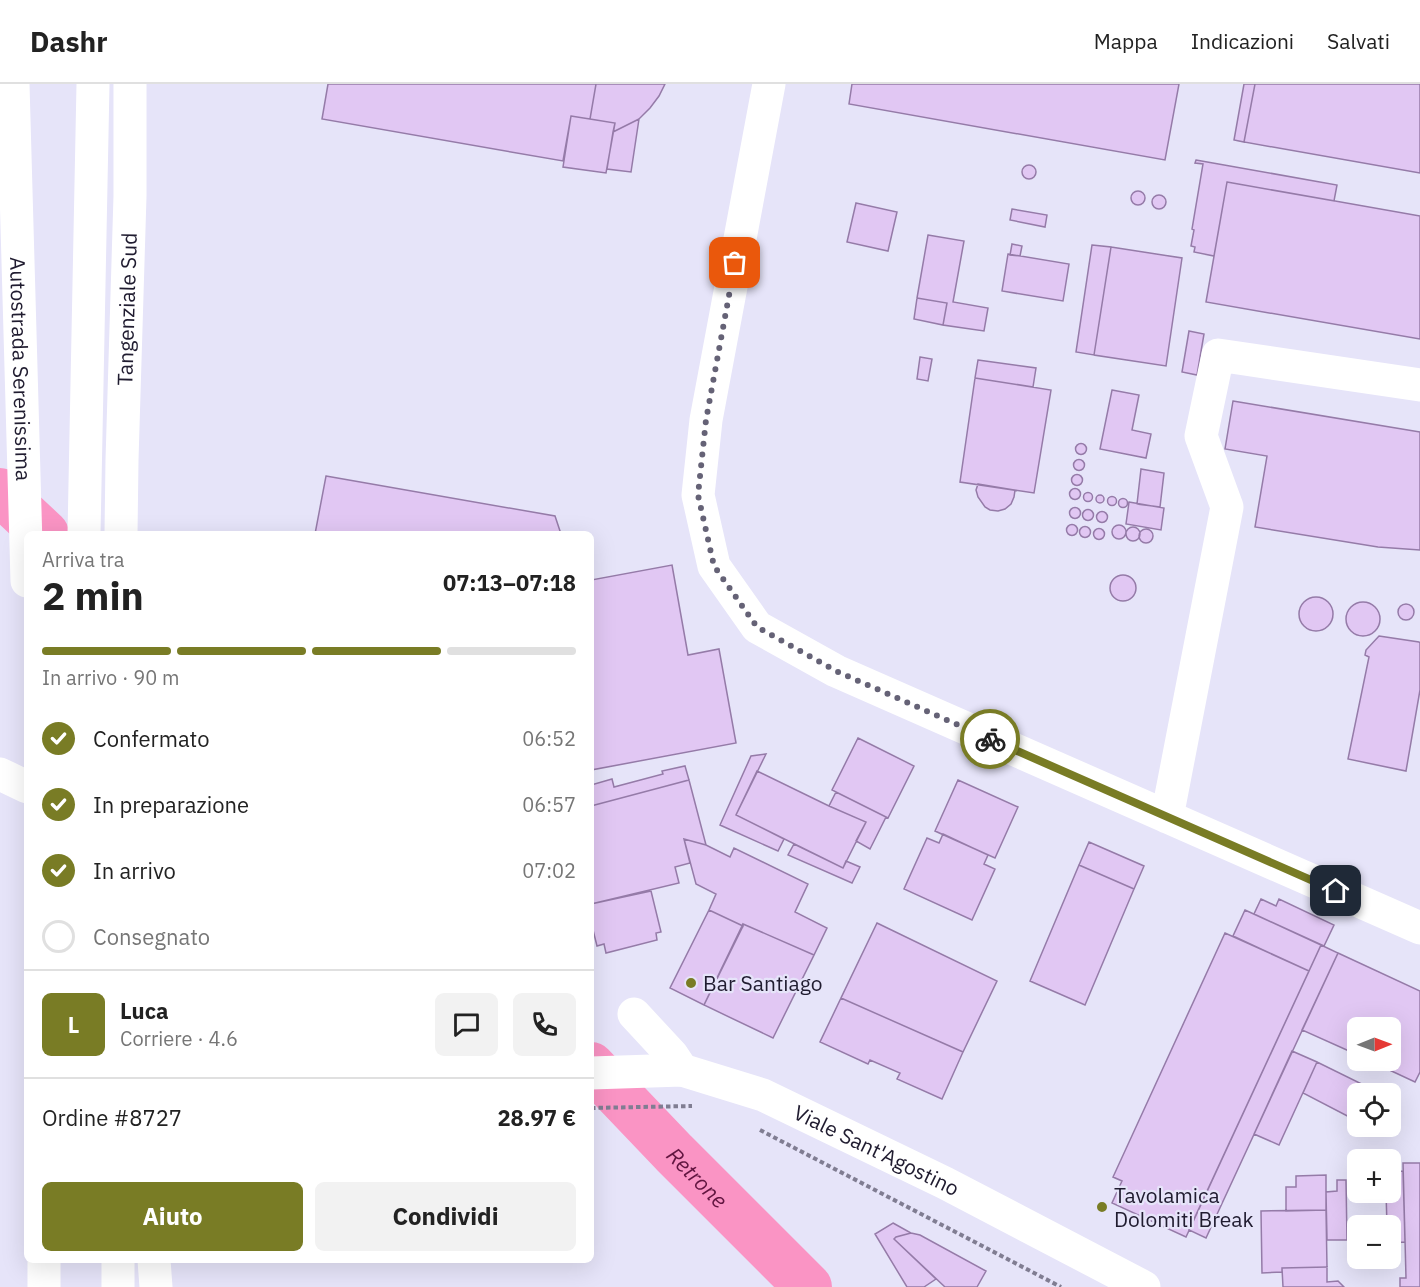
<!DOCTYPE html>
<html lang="it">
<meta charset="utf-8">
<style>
:root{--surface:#fff;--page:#f2f2f2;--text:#222;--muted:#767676;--line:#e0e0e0;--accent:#797c25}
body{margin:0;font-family:"IBM Plex Sans",sans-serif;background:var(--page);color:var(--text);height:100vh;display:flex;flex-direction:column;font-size:22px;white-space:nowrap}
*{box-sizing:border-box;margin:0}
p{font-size:20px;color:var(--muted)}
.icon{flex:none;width:33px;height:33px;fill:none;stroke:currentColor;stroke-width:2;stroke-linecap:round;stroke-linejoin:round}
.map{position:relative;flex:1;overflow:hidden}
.details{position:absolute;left:24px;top:447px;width:570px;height:732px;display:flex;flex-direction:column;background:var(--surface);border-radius:9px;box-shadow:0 6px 24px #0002}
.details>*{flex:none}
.needle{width:39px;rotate:89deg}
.tools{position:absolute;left:1347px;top:933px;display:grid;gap:12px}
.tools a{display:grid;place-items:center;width:54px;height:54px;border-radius:9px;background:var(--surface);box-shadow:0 6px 24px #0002;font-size:30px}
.pin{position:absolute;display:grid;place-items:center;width:51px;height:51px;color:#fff;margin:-26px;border-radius:12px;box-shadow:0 3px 9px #0006}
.courier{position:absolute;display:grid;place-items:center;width:60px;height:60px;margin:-30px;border:4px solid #797c25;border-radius:50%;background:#fff;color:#222;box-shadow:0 2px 8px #0007}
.headline em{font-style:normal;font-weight:800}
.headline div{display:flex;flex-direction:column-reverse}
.headline{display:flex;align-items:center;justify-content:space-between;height:102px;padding:0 18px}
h1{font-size:39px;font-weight:800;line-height:45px}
.bar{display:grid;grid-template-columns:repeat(4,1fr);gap:9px 6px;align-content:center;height:72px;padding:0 18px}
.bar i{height:8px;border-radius:4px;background:var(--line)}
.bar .active{background:var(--accent)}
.bar p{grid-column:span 4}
.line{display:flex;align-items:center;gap:15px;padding:0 18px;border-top:2px solid var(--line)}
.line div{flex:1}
.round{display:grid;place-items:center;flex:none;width:63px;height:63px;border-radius:9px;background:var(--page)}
ol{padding:0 18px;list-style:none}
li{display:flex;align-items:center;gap:18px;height:66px}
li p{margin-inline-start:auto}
li .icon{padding:6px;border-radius:50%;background:var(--accent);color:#fff;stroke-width:4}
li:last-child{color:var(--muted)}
li i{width:33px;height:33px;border:3px solid var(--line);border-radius:50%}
.cta{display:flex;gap:12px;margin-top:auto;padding:12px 18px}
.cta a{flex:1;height:69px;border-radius:9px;background:var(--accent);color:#fff;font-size:24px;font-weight:800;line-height:69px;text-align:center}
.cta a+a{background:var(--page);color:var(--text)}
header{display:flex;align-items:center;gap:36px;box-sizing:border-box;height:84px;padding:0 30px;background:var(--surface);border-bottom:2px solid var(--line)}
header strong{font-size:28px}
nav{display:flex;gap:33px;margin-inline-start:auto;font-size:21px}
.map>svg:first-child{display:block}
</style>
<header>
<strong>Dashr</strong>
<nav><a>Mappa</a><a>Indicazioni</a><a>Salvati</a></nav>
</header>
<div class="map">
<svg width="1420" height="1203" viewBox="0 0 1420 1203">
<rect width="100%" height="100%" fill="#e6e4f9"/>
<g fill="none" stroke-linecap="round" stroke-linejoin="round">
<g stroke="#fa94c4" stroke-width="48">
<path d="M0,408L45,450"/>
<path id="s1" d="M591,982L674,1069L808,1203"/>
</g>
</g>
<path fill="#e1c7f3" stroke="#957ba8" stroke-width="1.5" d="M328,0H596L590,35L571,32L563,77L322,35Z
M596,0H665L659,12L650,24L639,35L613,48L615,39L590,35Z
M852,0H1179L1165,76L849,20Z
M1244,0H1255L1244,58L1234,56Z
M1255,0H1420V89L1244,58Z
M571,32L615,39L606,89L563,83Z
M639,35L631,88L607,85L613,48Z
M1196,76L1337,101L1334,117L1227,98L1214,172L1194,168L1195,163L1191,162L1194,146L1192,145L1203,80L1195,79Z
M1022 88a7 7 0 1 1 14 0a7 7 0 1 1-14 0Z
M1227,98L1420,132V255L1206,218Z
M1131 114a7 7 0 1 1 14 0a7 7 0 1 1-14 0Z
M1152 118a7 7 0 1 1 14 0a7 7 0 1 1-14 0Z
M856,119L897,128L888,167L847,158Z
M1012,125L1047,131L1045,143L1010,136Z
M928,151L964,157L953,218L988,224L984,247L943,241L947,219L917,214Z
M1012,160L1022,162L1020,172L1010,171Z
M1092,161L1111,163L1094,271L1076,268Z
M1111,163L1182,174L1166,282L1094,271Z
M1008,170L1069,180L1063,217L1002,207Z
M917,214L947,219L943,241L914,235Z
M1189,247L1204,250L1197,291L1182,288Z
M920,273L932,275L928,297L917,295Z
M978,276L1036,284L1033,303L975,294Z
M975,294L1051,306L1034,409L960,398Z
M1112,306L1139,311L1132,346L1151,350L1146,374L1100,365Z
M1233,317L1420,348V466L1378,463L1255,443L1267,372L1225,365Z
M1075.5 365a5.5 5.5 0 1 1 11 0a5.5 5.5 0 1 1-11 0Z
M1073.5 381a5.5 5.5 0 1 1 11 0a5.5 5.5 0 1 1-11 0Z
M1141,385L1164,389L1160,423L1137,420Z
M1071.5 396a5.5 5.5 0 1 1 11 0a5.5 5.5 0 1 1-11 0Z
M326,392L555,432L561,450H315Z
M978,400L1015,406L1014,413L1011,420L1005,425L998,427L990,426L985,423L978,413L976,406Z
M1069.5 410a5.5 5.5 0 1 1 11 0a5.5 5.5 0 1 1-11 0Z
M1083.5 413a4.5 4.5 0 1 1 9 0a4.5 4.5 0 1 1-9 0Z
M1096 415a4 4 0 1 1 8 0a4 4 0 1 1-8 0Z
M1107.5 417a4.5 4.5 0 1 1 9 0a4.5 4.5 0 1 1-9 0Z
M1118.5 419a4.5 4.5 0 1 1 9 0a4.5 4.5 0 1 1-9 0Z
M1129,418L1164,424L1161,446L1126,440Z
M1069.5 429a5.5 5.5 0 1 1 11 0a5.5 5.5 0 1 1-11 0Z
M1082.5 431a5.5 5.5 0 1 1 11 0a5.5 5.5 0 1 1-11 0Z
M1096.5 433a5.5 5.5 0 1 1 11 0a5.5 5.5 0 1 1-11 0Z
M1066.5 446a5.5 5.5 0 1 1 11 0a5.5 5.5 0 1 1-11 0Z
M1112 448a7 7 0 1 1 14 0a7 7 0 1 1-14 0Z
M1079.5 448a5.5 5.5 0 1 1 11 0a5.5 5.5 0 1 1-11 0Z
M1126 450a7 7 0 1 1 14 0a7 7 0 1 1-14 0Z
M1093.5 450a5.5 5.5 0 1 1 11 0a5.5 5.5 0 1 1-11 0Z
M1139 452a7 7 0 1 1 14 0a7 7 0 1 1-14 0Z
M672,481L688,571L719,565L736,659L591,686V496Z
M1110 504a13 13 0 1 1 26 0a13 13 0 1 1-26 0Z
M1299 530a17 17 0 1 1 34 0a17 17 0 1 1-34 0Z
M1346 535a17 17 0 1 1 34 0a17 17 0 1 1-34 0Z
M1398 528a8 8 0 1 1 16 0a8 8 0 1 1-16 0Z
M1379,552L1419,558L1420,559V606L1406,687L1348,675L1369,573L1365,571L1366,566Z
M858,654L914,682L888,734L832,706Z
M766,670L736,731L784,755L778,767L720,741L751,672Z
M685,682L689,696L591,722V701L612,695L614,703L663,690L662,687Z
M757,687L829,722L866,738L843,784L736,731Z
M689,696L706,761L684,755L690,779L675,783L679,799L591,820V722Z
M958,696L1018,723L995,774L935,747Z
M836,708L886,733L870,765L856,757L866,738L829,722Z
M943,750L988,771L984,780L995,785L972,836L904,805L927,754L939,759Z
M684,755L706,761L730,773L734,764L808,800L795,828L827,844L814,871L743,840V842L709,826L716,810L696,800Z
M1089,758L1144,782L1134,805L1079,781Z
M794,760L843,784L846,777L860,783L852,799L788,771Z
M1079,781L1134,805L1085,921L1030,897Z
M651,807L661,848L656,849L657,856L606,869L604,860L597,862L591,838V820Z
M1261,815L1276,822L1279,815L1334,841L1324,862L1254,830Z
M709,826L743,842L704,921L670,904Z
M1245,826L1321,861L1309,887L1233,852Z
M877,839L997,897L963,968L841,914Z
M743,840L814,871L773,954L704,921Z
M1225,849L1309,887L1186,1153L1112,1119L1122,1097L1113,1093Z
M1321,861L1338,869L1206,1154L1189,1146Z
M1338,869L1420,907V988L1415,998L1368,976H1390V944H1358V971L1302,946Z
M841,914L963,968L942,1015L897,995L900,989L870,976L868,980L820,958Z
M1292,967L1317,978L1279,1061L1254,1050Z
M1317,978L1374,1006L1372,1010H1358L1357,1037L1303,1009Z
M1403,1079H1420V1203H1400V1194H1406Z
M1403,1087L1405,1158L1392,1159V1143L1390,1144V1142H1387L1386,1108H1391L1390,1088Z
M1326,1091V1126L1286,1127V1103H1296V1092Z
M1337,1096H1346L1347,1156H1327L1326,1108L1337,1107Z
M1326,1126L1327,1183L1282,1184V1188L1262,1189L1261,1127Z
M893,1139L911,1149L896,1153L894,1155L936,1195L924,1203H907L875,1150Z
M911,1149L920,1151L986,1187L977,1203H945L894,1155L896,1153Z
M1327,1183V1198L1338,1197L1344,1203H1283L1282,1184Z"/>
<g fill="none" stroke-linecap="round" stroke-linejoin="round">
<path stroke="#807d92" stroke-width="4" stroke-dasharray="4.5 3" stroke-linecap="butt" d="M591,1024L692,1022
M760,1046L1061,1203"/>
<path stroke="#fff" stroke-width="33" d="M769,0L706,336L698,411L714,482L757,543L836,587L1420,844
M1167,733L1227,423L1201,352L1218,271L1420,301
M634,930L672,971L682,986"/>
<g stroke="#fff" stroke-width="33">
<path d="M0,690L27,703"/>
<path id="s2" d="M591,989L682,986L763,1011L945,1099L1144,1203"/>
</g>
<g stroke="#fff" stroke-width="33">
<path id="s3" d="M13,0L27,497"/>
<path d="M84,450L93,0"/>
<path id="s4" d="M121,450L122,376L130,112V0"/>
<path d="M44,1176V1203"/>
<path d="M118,1176V1203"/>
<path d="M154,1176L156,1203"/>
</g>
</g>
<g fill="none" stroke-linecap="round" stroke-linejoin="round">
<path stroke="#656276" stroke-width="6" stroke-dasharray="0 10.8" d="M735,179L706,336L698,411L714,482L757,543L836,587L990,655"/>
<path stroke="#797c25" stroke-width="8" d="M990,655L1336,807"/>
</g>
<g fill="#797c25" stroke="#e6e4f9" stroke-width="2">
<circle cx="691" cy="899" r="6"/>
<circle cx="1102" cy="1123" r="6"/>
</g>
<g text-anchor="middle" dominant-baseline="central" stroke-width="4.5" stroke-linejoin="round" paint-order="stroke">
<g font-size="21" fill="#201c30" stroke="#e6e4f9">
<text stroke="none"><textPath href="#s4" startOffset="225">Tangenziale Sud</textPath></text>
<text stroke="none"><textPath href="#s3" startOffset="285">Autostrada Serenissima</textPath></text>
<text stroke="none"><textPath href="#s2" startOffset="302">Viale Sant'Agostino</textPath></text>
</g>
<g font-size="21" fill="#201c30" stroke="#e6e4f9" text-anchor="start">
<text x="703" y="899">Bar Santiago</text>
<text x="1114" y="1111">Tavolamica<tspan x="1114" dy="24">Dolomiti Break</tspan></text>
</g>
<g font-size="22" font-style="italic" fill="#621540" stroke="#e6e4f9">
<text stroke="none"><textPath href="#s1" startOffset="154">Retrone</textPath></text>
</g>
</g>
</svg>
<div class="tools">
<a><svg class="needle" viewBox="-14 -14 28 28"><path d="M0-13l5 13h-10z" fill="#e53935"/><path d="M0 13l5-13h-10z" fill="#767676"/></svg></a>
<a><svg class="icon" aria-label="locate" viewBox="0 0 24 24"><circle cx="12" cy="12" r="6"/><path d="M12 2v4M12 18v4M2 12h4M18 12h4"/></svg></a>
<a>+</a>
<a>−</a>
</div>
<div class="pin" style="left:735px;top:179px;background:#ea580c"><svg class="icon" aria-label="bag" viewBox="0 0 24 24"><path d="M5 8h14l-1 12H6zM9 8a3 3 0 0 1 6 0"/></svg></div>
<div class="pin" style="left:1336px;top:807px;background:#1f2937"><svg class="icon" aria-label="home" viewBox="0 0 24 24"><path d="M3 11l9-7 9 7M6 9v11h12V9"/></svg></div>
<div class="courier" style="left:990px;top:655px"><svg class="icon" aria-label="bike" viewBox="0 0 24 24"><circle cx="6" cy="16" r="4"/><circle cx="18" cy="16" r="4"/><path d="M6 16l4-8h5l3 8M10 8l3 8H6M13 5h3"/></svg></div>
<section class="details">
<div class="headline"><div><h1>2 min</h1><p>Arriva tra</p></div><em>07:13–07:18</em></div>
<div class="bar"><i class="active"></i><i class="active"></i><i class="active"></i><i></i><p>In arrivo · 90 m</p></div>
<ol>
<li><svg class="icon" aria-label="check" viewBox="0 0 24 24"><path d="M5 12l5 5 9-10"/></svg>Confermato<p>06:52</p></li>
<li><svg class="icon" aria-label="check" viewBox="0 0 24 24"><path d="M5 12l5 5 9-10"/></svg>In preparazione<p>06:57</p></li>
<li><svg class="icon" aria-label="check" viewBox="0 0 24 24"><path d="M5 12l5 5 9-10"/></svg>In arrivo<p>07:02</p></li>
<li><i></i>Consegnato</li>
</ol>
<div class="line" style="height:108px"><b class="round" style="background:var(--accent);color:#fff">L</b><div><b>Luca</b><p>Corriere · 4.6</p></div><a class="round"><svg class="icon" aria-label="chat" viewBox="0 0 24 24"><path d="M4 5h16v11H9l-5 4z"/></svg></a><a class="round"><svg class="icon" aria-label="phone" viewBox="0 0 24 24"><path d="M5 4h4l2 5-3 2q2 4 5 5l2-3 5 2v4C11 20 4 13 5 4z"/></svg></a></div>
<div class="line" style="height:78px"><div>Ordine #8727</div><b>28.97 €</b></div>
<div class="cta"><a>Aiuto</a><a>Condividi</a></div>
</section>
</div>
